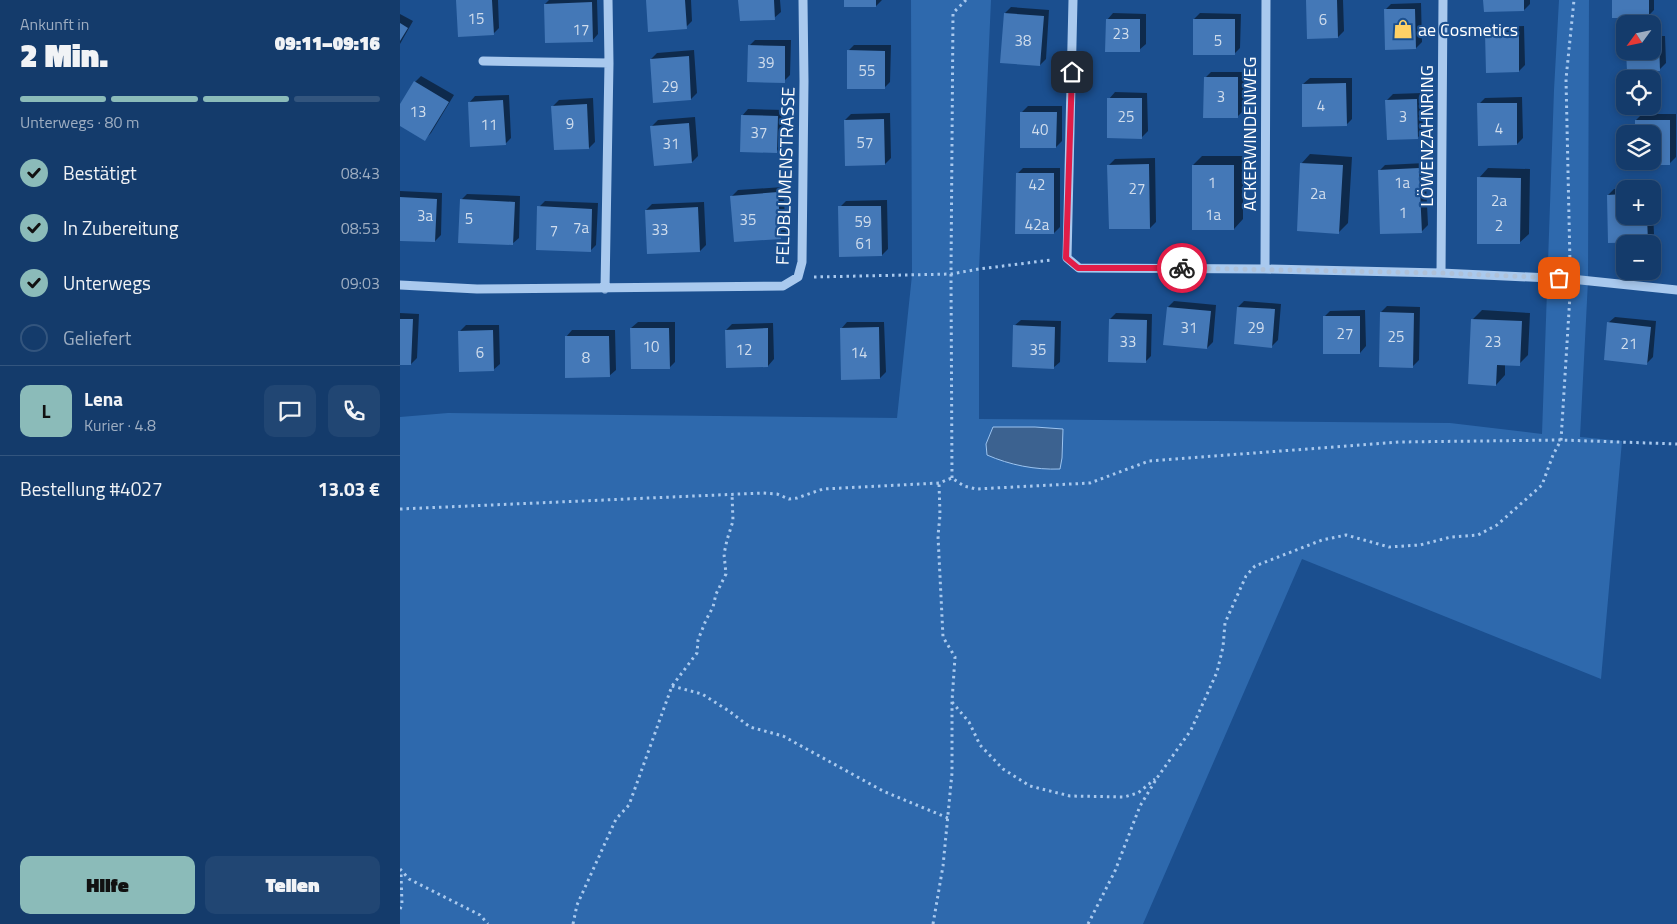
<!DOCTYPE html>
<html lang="de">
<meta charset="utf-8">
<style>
:root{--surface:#143b6b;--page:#214673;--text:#f1f3f6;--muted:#9dadc1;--line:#33557e;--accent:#8bbbb9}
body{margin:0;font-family:"Titillium Web",sans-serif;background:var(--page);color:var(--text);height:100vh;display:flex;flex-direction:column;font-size:19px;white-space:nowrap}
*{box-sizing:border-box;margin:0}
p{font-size:16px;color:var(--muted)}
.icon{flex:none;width:28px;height:28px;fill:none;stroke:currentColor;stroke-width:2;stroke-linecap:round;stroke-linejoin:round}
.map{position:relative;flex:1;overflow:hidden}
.sheet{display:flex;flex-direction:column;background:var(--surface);width:400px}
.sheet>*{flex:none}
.needle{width:32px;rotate:237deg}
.tools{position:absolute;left:1216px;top:15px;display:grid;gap:10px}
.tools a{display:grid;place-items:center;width:45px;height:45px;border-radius:10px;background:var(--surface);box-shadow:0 2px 8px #0003,0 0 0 1px var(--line);font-size:25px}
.pin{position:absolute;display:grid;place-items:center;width:42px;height:42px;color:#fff;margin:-21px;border-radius:10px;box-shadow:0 2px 8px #0006}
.courier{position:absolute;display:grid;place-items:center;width:50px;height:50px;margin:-25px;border:4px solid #e11d48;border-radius:50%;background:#fff;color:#222;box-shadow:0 1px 6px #0007}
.overview em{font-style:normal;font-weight:800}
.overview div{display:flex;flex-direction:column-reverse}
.overview{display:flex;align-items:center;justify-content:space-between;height:85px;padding:0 20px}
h1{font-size:32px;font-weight:800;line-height:38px}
.bar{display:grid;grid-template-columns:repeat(4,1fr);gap:8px 5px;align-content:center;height:60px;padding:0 20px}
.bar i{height:6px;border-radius:4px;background:var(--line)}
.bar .active{background:var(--accent)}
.bar p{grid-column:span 4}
.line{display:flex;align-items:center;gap:12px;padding:0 20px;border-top:1px solid var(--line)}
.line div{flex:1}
.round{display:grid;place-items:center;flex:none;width:52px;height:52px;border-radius:10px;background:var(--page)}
ol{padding:0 20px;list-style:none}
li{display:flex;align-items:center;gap:15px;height:55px}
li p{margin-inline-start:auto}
li .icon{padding:5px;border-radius:50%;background:var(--accent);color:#111;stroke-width:4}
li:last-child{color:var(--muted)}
li i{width:28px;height:28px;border:2px solid var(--line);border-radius:50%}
.action{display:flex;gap:10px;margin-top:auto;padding:10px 20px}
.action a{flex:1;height:58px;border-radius:10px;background:var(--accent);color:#111;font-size:20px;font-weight:800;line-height:58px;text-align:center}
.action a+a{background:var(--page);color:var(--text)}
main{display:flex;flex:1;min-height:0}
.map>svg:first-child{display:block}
</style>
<main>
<section class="sheet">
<div class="overview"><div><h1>2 Min.</h1><p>Ankunft in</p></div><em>09:11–09:16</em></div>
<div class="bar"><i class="active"></i><i class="active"></i><i class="active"></i><i></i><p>Unterwegs · 80 m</p></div>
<ol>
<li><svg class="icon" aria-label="check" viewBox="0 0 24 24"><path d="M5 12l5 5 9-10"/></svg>Bestätigt<p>08:43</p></li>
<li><svg class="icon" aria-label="check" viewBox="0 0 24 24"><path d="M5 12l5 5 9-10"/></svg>In Zubereitung<p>08:53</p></li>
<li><svg class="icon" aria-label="check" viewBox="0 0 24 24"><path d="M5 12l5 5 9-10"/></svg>Unterwegs<p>09:03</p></li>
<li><i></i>Geliefert</li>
</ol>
<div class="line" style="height:90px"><b class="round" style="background:var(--accent);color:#111">L</b><div><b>Lena</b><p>Kurier · 4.8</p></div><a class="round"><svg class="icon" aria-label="chat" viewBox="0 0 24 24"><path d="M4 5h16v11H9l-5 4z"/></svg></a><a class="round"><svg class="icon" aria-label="phone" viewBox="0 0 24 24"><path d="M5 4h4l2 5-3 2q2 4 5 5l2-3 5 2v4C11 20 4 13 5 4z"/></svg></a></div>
<div class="line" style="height:65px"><div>Bestellung #4027</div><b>13.03 €</b></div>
<div class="action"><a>Hilfe</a><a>Teilen</a></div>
</section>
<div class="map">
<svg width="1277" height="924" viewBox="0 0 1277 924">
<rect width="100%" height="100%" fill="#1b4f8f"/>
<path fill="#2e69ad" d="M511,0H591L579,269V419L1050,423L1142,434L1154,90L1159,0H1189L1188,281L1180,437L1222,441L1201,679L902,559L743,924H0V417L48,413L497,418L512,275Z"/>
<path fill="#3c6290" stroke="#9cc4f0" d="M593,427H635L663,429L662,458L660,469C635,470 610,465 587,455L586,444Z"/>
<path fill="#0007" d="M57,0H98L99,28L93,34Z
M149,0H197L198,34L192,41L145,4Z
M247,0H291L292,21L286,27Z
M340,0H380L381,12L374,18Z
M445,0H482L476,6Z
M907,0H943L944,31L938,37Z
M1085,0H1130V4L1124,10Z
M1213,0H1254V10L1248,16Z
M1021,3L1022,42L1016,48L985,10L991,4Z
M611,7L649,10L646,59L640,65L605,13Z
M713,13L746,14V44L739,50L707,20Z
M800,13L841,14L840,48L834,54L794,19Z
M0,14L13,21L0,44Z
M1124,26L1125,65L1119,71L1087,33L1093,27Z
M1252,36H1265L1266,63L1260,69L1252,51Z
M355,40H391L390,75L384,81L349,46Z
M454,45H491L490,82L484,88L448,51Z
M294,50L297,93L291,99L251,59L257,53Z
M811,72H844V110L838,116L805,78Z
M21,76L54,95L31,133L25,139L0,124V106L15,82Z
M910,78H952V119L946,125L903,84Z
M715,92L747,93L748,131L742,137L709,99Z
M1022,93L1023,132L1017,138L987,100L993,94Z
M109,95L111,138L105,144L69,103L75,96Z
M1122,97L1123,138L1117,144L1079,104L1085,98Z
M193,98L195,142L189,148L153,106L159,100Z
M628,106H662V141L656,147L622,112Z
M348,109L384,110L383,145L377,151L342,116Z
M490,113L491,158L485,164L445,120L451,114Z
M1242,114H1276V157L1270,163L1252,161V134L1236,120Z
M295,117L298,156L292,162L252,126L258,120Z
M910,154L952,157L948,223L939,232L901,164Z
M802,156H843V219L834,229L793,165Z
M755,158L756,222L750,228L709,165L715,159Z
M1025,163L1028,225L1021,232L979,171L985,165Z
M623,168H660V227L654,233L617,174Z
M1088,168L1130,169L1129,234L1119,243L1079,178Z
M383,187L386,232L380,238L332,196L338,190Z
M1252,188L1254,234L1248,241L1209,242L1208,195L1214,189H1225V216H1252V189H1233Z
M0,191L42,193L41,235L35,241L0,239Z
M67,194L120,196L119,238L112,244L61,200Z
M487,200L488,249L482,255L440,207L446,201Z
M145,201L198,203L196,245L190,251L139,207Z
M304,202L306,245L300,251L246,210L252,204Z
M774,301L816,305L813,342L807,348L768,307Z
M844,301L881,304L878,340L872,346L838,307Z
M987,306L1020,307L1019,360L1013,366L981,312Z
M965,310L966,346L960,353L924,317L930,311Z
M1082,310L1130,313L1128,355L1119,364H1105V375L1096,385L1072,320Z
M0,313L19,314L17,358L11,364L0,363Z
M716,313L752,314L751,356L745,362L710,319Z
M1215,317L1256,321L1253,357L1247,363L1208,323Z
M621,320L661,321L660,362L653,368L614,326Z
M238,322H275V362L269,368L231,328Z
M447,322H484L486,372L480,378L441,329Z
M373,323L374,359L368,366L326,330L332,324Z
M66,325H99L100,364L93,370L60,331Z
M172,330H215L216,370L209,376L166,337Z"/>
<path fill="#4478b7" d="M56,0H92L94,35L58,37Z
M246,0H285L287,29L248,32Z
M338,0H374L375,20L340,21Z
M444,0H476V7H444Z
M906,0H937L938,38L907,39Z
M1083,0H1124V11L1084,12Z
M1212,0H1249V18H1212Z
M192,2L193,42L145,43L144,4Z
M984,9H1015L1016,49L985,50Z
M604,13L644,16L640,66L600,63Z
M706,19H740V52H705Z
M793,19H835V55H793Z
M0,23L8,28L0,41Z
M1119,32V72L1086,73L1085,33Z
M1252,41H1259L1260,71H1227L1226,51H1252Z
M348,45L385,46V83L347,82Z
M447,50L485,51V89H447Z
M289,56L291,100L253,103L250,59Z
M804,77H838V118H803Z
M14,81L49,102L25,141L0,126V104Z
M946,83L947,126L902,127V84Z
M707,98H742V139L707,138Z
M1017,99L1018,139L987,140L985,100Z
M103,100L106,145L70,147L68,102Z
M1077,103H1117V145L1078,146Z
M187,104L189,149L154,150L151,106Z
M620,112H657L656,148H620Z
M341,115L378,116L377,153L340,152Z
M484,119L485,165L445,166L444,120Z
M1235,120H1270V165H1235V161H1252V134H1235Z
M289,123L292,163L254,166L250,126Z
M900,163L943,165L939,234L897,231Z
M749,164L750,229H709L707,165Z
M792,165H834V230H792Z
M1019,168L1022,233L980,234L978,170Z
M616,173H654V234H615Z
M1077,177L1121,178L1120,244H1077Z
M378,192L381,239L334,242L330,196Z
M1225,194V216H1247L1248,242L1208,243L1207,195Z
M0,197L37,199L35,242L0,241Z
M60,199L115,202L113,245L58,243Z
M137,206L192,209L191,252L136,250Z
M438,206H481L482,256L439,257Z
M298,207L300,252L247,254L245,210Z
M767,307L811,311L807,349L763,345Z
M837,307L875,309L872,348L834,344Z
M980,312L1014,313L1013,368L979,367Z
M923,316H960V354H923Z
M0,319H13L11,365H0Z
M709,319L747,320L746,363L708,362Z
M1071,319L1122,321L1120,366L1097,365L1096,386L1068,384Z
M1207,322L1251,327L1247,365L1204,360Z
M613,325L655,327L654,369L612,367Z
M479,327L480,379L441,380L440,328Z
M230,328H269L270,369H231Z
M368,328V367L326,368L325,330Z
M93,330L94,371L59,372L58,331Z
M165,336H209L210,377L165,378Z"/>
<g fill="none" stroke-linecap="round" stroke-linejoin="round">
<path stroke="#a9c9ee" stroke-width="3" stroke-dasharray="2.5 4" stroke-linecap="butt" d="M1170,264L1166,79L1174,0
M414,277L551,274L579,269L651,260
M552,478L551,274L553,13L566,0
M0,509L363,493L377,494L389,499L397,498L423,489L539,483L552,478L564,486L576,489L690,483L749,461L999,442L1161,440L1277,444
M272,686L302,694L329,711L350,727L383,736L483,791L548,818
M552,702L569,722L580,745L603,769L630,786L670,796L724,797L738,793L755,779
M0,869L9,879L80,915L88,924
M0,909L2,905L1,873
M173,924L177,905L216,819L229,805L272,686L297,653L298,640L306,620L313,607L316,594L326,574L324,554L327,540L333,521L332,494
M533,924L543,866L552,773V701L555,657L543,637L538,536L540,515L539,483
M688,924L715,871L740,806L757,778L791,730L817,672L823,647L825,623L846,576L855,566L922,540L946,535L989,547L1020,545L1051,537L1078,535L1097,525L1142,485L1153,455L1161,440L1170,295"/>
<path stroke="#a9c9ee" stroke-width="9" d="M673,0L667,258L679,268L865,269L1041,273L1171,279L1277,290
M83,61L209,63
M865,269L866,0
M1041,273L1043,0
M0,285L77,289L383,286L398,277L402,262L404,81L403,0
M205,289L209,63L208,0"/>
</g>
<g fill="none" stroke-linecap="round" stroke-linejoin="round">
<path stroke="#afc1d8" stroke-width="5" stroke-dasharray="0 9" d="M782,268L1041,273L1159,278"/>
<path stroke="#e11d48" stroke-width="6" d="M672,72L666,258L678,268H782"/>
</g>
<defs>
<symbol id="shop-bare" viewBox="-9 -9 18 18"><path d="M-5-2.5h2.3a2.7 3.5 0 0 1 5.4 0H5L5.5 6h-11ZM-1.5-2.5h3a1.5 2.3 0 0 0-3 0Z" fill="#ffd166" stroke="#1b4f8f" stroke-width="2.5" paint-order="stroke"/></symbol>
</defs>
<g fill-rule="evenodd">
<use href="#shop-bare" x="989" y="15" width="28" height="28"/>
</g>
<g text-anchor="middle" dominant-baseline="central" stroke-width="4.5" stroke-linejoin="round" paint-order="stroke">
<g font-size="15" fill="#d0dded">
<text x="76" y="18">15</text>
<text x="923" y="19">6</text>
<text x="181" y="29">17</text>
<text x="721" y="33">23</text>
<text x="623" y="40">38</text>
<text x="818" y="40">5</text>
<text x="366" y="62">39</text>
<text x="467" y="70">55</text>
<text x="270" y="86">29</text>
<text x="821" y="96">3</text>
<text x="921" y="105">4</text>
<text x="18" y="111">13</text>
<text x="726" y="116">25</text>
<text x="1003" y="116">3</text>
<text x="170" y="123">9</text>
<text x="89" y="124">11</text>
<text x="1099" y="128">4</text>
<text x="640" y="129">40</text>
<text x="359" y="132">37</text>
<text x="465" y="142">57</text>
<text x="271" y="143">31</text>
<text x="812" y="182">1</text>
<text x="1002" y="182">1a</text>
<text x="637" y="184">42</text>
<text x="737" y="188">27</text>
<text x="918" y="193">2a</text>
<text x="1099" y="200">2a</text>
<text x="1003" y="212">1</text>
<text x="813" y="214">1a</text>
<text x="25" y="215">3a</text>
<text x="69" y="218">5</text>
<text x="348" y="219">35</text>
<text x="463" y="221">59</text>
<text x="637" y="224">42a</text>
<text x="1099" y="225">2</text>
<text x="181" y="227">7a</text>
<text x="260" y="229">33</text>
<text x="154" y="230">7</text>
<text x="464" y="243">61</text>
<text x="789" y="327">31</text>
<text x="856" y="327">29</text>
<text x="945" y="333">27</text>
<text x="996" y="336">25</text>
<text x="728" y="341">33</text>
<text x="1093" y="341">23</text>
<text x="1229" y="343">21</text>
<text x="251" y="346">10</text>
<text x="344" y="349">12</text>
<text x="638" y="349">35</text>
<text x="80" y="352">6</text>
<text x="459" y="352">14</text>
<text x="186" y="357">8</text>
</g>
<g font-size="18" fill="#fff" stroke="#1b4f8f" text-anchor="start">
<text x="1018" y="29">ae Cosmetics</text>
</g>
<g font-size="18" fill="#fff" stroke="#1b4f8f">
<text transform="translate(849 134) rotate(-90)">ACKERWINDENWEG</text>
<text transform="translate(1026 136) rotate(-90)">LÖWENZAHNRING</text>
<text transform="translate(385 176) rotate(-88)">FELDBLUMENSTRASSE</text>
</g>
</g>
</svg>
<div class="tools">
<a><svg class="needle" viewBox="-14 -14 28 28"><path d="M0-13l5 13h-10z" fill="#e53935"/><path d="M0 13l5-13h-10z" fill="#9dadc1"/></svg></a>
<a><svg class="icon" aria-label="locate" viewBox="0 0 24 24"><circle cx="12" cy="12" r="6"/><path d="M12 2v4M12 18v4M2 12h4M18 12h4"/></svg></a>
<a><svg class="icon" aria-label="layers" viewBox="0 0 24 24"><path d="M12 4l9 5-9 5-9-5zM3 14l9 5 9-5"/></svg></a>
<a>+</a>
<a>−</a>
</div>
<div class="pin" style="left:1159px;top:278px;background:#ea580c"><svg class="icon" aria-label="bag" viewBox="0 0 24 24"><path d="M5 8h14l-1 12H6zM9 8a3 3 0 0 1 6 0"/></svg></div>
<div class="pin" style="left:672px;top:72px;background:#1f2937"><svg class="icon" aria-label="home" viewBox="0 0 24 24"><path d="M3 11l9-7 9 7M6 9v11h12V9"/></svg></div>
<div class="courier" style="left:782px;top:268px"><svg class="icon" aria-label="bike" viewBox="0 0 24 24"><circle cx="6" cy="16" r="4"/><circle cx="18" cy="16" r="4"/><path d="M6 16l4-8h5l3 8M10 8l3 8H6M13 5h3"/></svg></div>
</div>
</main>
